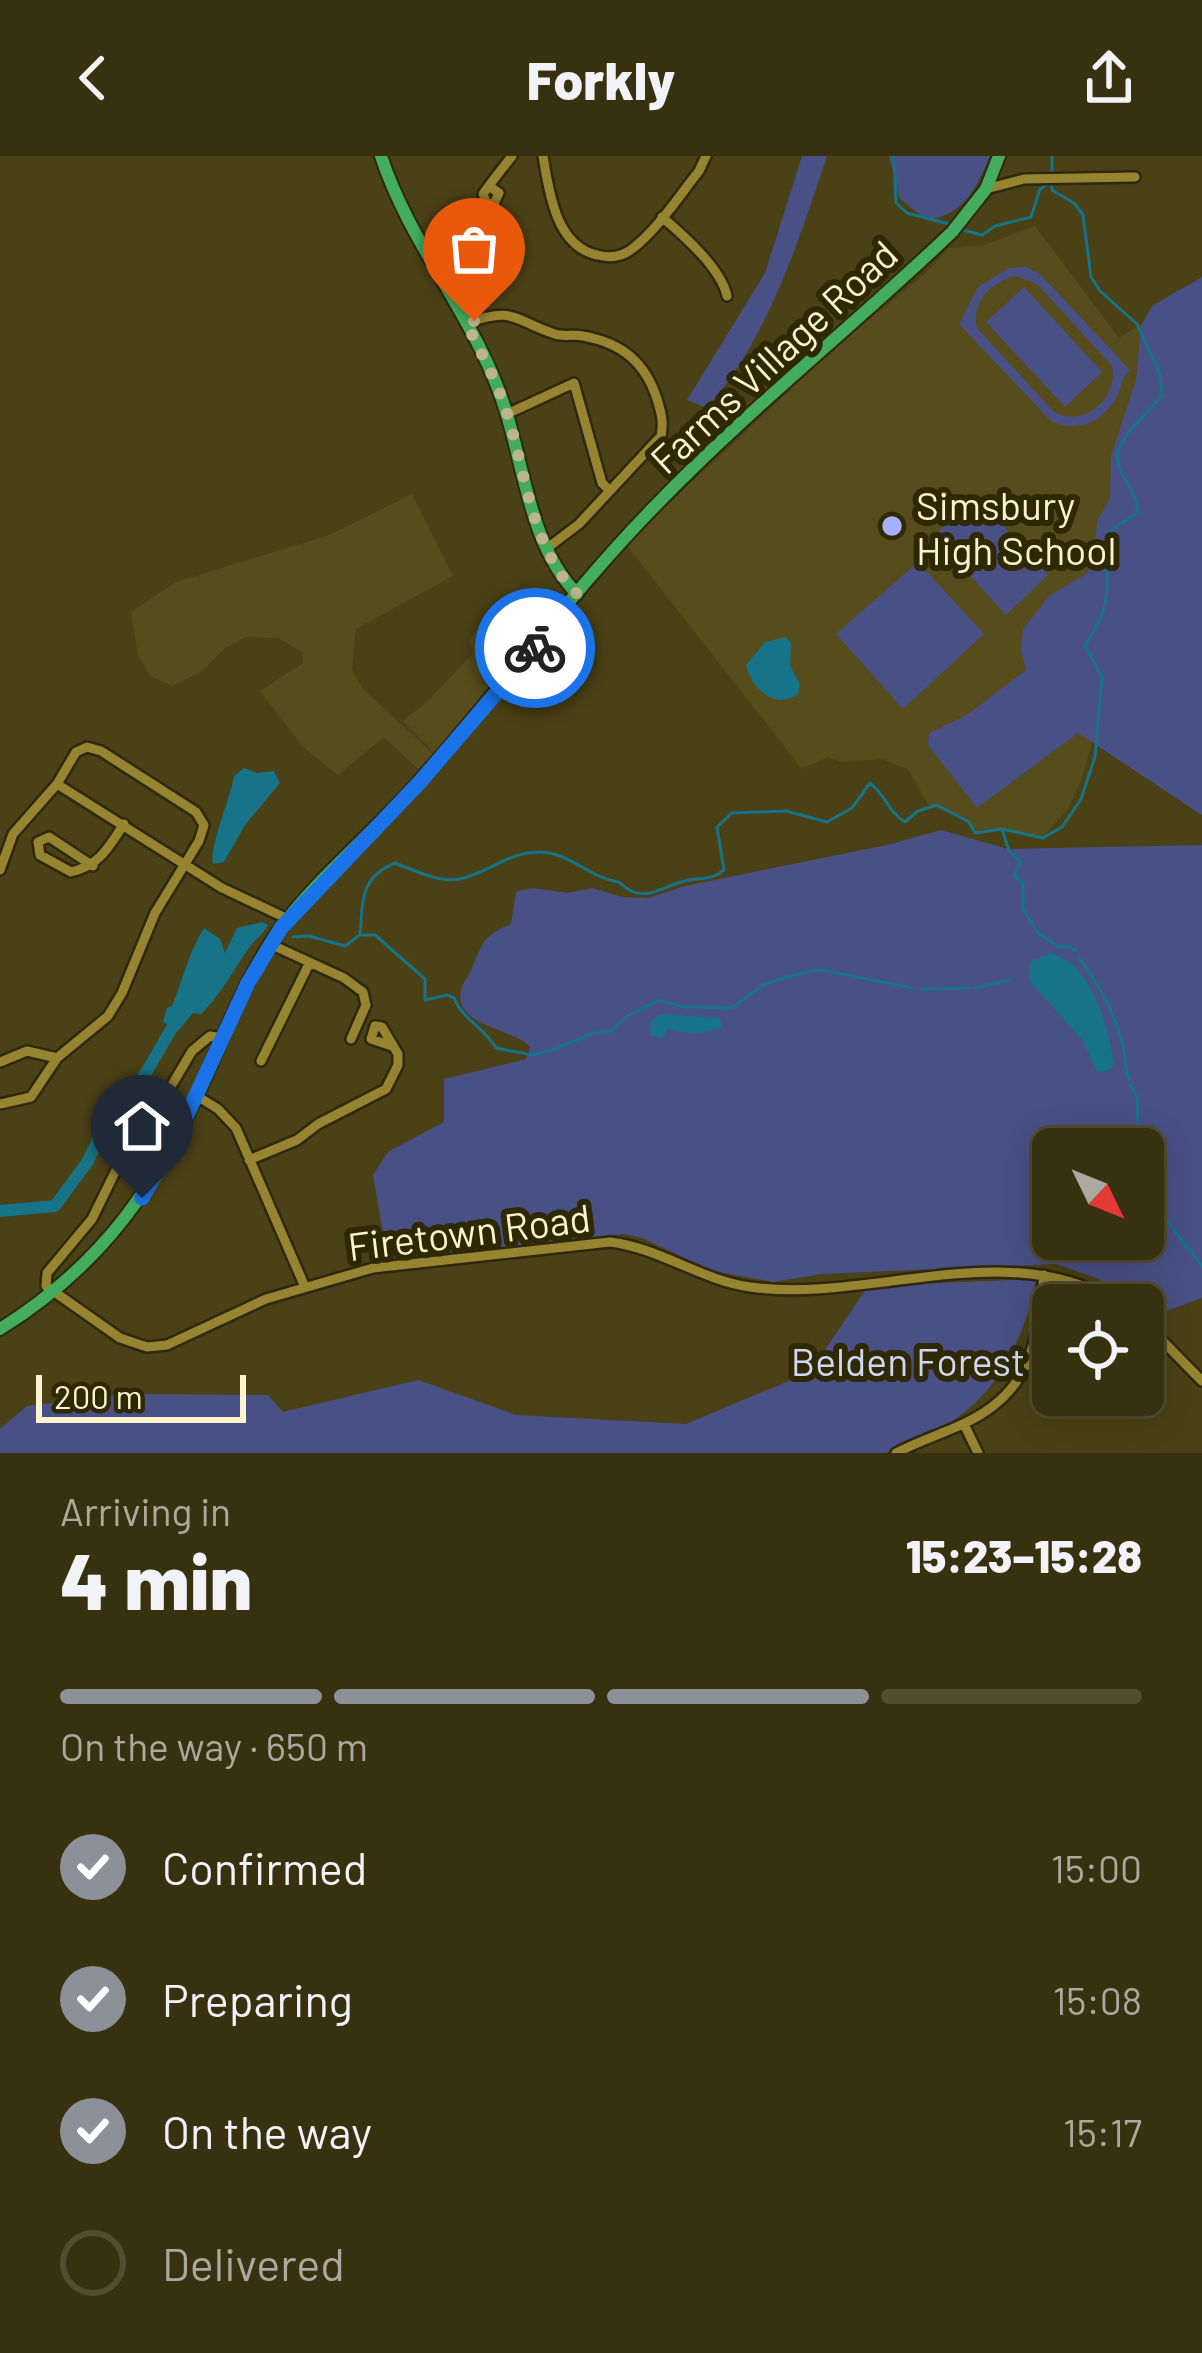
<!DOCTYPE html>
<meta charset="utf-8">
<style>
:root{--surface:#383110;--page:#3f3919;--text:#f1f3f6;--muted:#aba99f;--line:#524c30;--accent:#8c9099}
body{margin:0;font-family:Barlow,sans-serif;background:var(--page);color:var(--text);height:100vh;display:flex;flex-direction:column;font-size:45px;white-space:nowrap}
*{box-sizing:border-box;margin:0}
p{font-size:39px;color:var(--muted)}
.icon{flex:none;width:66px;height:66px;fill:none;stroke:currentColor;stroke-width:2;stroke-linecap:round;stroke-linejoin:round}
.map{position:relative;height:1297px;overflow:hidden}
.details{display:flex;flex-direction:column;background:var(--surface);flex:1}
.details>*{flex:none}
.needle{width:78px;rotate:133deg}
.fabs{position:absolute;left:1032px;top:972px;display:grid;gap:24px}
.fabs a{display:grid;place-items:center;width:132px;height:132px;border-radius:18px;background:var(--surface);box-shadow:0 6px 30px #0003,0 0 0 3px var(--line);font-size:60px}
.scale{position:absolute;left:36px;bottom:30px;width:210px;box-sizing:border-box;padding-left:12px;border:6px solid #fdf4cd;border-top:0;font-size:33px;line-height:42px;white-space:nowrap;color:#fdf4cd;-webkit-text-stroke:9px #2f2804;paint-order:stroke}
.pin{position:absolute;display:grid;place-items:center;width:102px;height:102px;color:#fff;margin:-123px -51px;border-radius:50% 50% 50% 0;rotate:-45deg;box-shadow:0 0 12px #0007}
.pin .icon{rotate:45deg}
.courier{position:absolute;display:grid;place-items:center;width:120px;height:120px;margin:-60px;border:9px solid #1a73e8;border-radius:50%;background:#fff;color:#222;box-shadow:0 3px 15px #0007}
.summary em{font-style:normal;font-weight:800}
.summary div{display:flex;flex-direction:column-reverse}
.summary{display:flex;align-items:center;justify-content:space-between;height:204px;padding:0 60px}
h1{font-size:78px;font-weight:800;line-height:90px}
.bar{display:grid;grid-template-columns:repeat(4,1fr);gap:18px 12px;align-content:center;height:144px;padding:0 60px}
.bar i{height:15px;border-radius:9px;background:var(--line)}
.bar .current{background:var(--accent)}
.bar p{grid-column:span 4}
ol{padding:0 60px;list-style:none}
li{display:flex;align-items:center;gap:36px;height:132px}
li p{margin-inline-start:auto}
li .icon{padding:12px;border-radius:50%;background:var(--accent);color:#fff;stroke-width:4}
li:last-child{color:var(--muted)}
li i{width:66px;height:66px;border:6px solid var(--line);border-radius:50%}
header{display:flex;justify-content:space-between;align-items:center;height:156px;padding:0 60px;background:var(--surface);font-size:54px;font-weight:800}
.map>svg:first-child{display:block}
</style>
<header><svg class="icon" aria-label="back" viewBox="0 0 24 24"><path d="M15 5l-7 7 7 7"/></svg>Forkly<svg class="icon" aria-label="share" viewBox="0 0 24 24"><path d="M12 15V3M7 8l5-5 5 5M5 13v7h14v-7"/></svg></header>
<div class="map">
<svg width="1202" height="1297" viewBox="0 0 1202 1297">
<rect width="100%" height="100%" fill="#4b4116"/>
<path fill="#574c1b" d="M1035,70L1119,182L1154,160L1096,574L1081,625L1067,654L1042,682L1008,675L976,676L967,663L929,650L908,613L881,603L841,606L828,601L802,613L626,388L837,190L926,117L949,92L984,89Z
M412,338L453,420L356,473L352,514L363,533L433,598L418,613L384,581L338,619L304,592L260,535L303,507L302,496L278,482L246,481L224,493L202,515L172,530L150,520L138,499L131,456L176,426L329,379Z
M535,430L551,448L544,462L496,526L434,596L403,565L430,543L473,497L469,485L489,461Z"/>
<path fill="#495086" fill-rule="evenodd" d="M802,0H827C798,87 768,182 707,252L687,244L765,117Z
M889,0H990C975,34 965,58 927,64L900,43Z
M1009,112L1026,111L1040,118L1130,214C1121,222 1123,229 1117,240C1105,265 1077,278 1051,265L959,168L978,131ZM1015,120L1037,128L1112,210C1119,242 1084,273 1054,256L977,172C971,145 991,127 1015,120Z
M1202,121V659L1078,577L977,652L928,589L929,577L967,559L1026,514L1021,494L1023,473L1049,440L1087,417L1094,402L1097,366L1110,342L1111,300L1136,224L1141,170L1152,150Z
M1024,131L1102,216L1065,251L986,166Z
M977,341L1048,419L1006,459L934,380Z
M918,406L984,478L903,553L836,478Z
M941,674L1008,693L1202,689V1142L1153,1160L1143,1149L1129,1146L1099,1123L1056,1108L821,1118L774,1126L713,1115L642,1082L623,1078L406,1101L386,1093L373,1019L388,996L444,966V923L526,903L530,891C512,871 453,871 461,834C464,824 471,817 474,808C482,785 488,777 511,768L516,736L532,732L568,737L592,732L622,741L648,742L685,730L887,689ZM1053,993H1143V1083H1053Z
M1036,1123C1024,1185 996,1244 937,1274C921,1283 903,1289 886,1297H0V1273L27,1250L125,1238L268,1239L283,1256L418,1224L516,1259L686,1268L810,1216L868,1130Z"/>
<path fill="#177387" d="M786,481L791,487L790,509L800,528L798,538C775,555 751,532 746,509L765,486Z
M244,612L257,617L274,615L280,627L245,669L224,706L213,708C209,690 230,644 234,620Z
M262,766L268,769C262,780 256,782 249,792C232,816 223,836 201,858L193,857L178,875L163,866L167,852L172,850C183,823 189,796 204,772L220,783L225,797L237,772Z
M1050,797C1092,807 1108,871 1114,908L1108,915L1097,916L1083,885L1029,824L1030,806Z
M660,858L720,862L722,872L694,878L668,873L662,882L651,880L650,866Z"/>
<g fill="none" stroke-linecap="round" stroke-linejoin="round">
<path stroke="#177387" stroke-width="3" d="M894,0L896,47L907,57L949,68
M963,74L982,79L995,70L1031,61L1040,33L1046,29
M1002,673L1009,695L1021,706L1014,720L1023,727V753L1038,777L1059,791L1069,790L1076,795
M363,779H375L425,823V844L447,839L454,842C462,863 486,873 496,892L532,899L549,895L594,877L611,875L627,860L659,844L683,851L731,852L765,828L805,816L822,814L913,832
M293,781L309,780L345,790L360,779C363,746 359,722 395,707C414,714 438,727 459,723C487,718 509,695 541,696C570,697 592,723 619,726C643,750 659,731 685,725C700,721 711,725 724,714L717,671L732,657L786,655L827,666L852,652L870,627C885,638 889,657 905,666L918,655L937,649L969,666L975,677L1002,673L1043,682L1062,671L1081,643L1095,601L1102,521L1085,489C1119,440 1101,426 1111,374L1137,357C1141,335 1111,317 1119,293C1126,274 1150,256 1162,239L1160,218L1137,168L1100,135L1091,121L1083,59L1074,47L1052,34V0
M1079,802C1098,827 1114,856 1122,886C1126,898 1125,912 1129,924
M974,832L1010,824
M921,833L969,832
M1130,929L1137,940L1139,993
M1143,998C1153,1012 1158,1020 1152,1036L1167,1065L1202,1110"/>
<path stroke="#177387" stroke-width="12" d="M0,1055L55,1050L88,1005L100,980L125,953L180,858"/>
<defs>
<path id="minor" d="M543,0C549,36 556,90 597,99C609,102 622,101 632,93C658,73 679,40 699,15L706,0
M489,30L499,37L494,48L486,46L483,38C492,25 502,13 512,0
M986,33L1024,23L1135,21
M662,61C683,79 721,112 727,140
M466,167C516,150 512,164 555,178C564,181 574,178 583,180C622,187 645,206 657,243C661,256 664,266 661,280L579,368L546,393
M507,258L574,227L602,327L609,334
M57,628L222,732L288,763
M93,710L49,681L38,686L40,699L71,716C100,709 108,692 124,668
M0,714L13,678L57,628L76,596L87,591L101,595L196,656L204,669L199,685L155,757L122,837L108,860L57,902L31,941L0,948
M270,788L344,822L363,836L366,849L351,883
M223,882L210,880L192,895L163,944L142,961L92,1063L47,1117L46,1130L120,1182L147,1191L167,1189L266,1143L373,1112L610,1086C660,1092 701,1124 750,1131C871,1148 1011,1077 1121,1149
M261,905L309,808
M0,906L27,895L57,902
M197,940L218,953L236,972L305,1131
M249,1004L297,984L318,968L386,933L398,909V898L382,871L375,870L371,883L392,890
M1143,1165L1202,1225
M964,1268L978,1297
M896,1297C919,1285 942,1278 965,1267C1033,1235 1037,1185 1044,1119"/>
<path id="major" d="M381,0C411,92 480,166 507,259C525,318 532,392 577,438
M0,1173C104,1108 158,1028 207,918C229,867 251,810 286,765C327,713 380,671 423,621C503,531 574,432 659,346C751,251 856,168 952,76L986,33L999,0"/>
</defs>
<use href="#minor" stroke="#2e280e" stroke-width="14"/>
<use href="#major" stroke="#2e280e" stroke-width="16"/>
<use href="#minor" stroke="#968431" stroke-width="9"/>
<use href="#major" stroke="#43ad5d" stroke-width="12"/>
</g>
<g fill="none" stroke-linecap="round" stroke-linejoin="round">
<path stroke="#bfb58d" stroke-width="12" stroke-dasharray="0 21.6" d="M474,165L466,167C481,196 496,224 506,254C526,315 530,390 577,438L535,492"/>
<path stroke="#1a73e8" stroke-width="15" d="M142,1042L174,987L248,827L281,772L420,626L535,492"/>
</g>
<circle fill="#a5b1fc" stroke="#2f2804" stroke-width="4.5" cx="892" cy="370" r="12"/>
<g text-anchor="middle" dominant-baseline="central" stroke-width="12" stroke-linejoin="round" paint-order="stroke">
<g font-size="39" fill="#fdf4cd" stroke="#2f2804">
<text transform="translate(773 200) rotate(-43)">Farms Village Road</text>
<text transform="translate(469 1075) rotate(-7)">Firetown Road</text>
</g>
<g font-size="39" fill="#fdf4cd" stroke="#2f2804" text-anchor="start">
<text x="916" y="348">Simsbury<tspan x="916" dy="45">High School</tspan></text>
</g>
<g font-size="39" fill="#d2d7f0" stroke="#2f2804">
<text x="908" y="1204">Belden Forest</text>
</g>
</g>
</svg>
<div class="fabs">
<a><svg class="needle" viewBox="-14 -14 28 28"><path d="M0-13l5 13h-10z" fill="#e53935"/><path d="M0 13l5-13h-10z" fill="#aba99f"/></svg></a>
<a><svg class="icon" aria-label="locate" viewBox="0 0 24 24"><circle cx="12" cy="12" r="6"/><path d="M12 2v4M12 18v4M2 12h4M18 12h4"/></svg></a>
</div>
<div class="scale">200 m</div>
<div class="pin" style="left:474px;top:165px;background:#ea580c"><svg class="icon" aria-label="bag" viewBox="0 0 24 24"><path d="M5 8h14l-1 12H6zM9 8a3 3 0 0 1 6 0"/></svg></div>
<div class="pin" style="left:142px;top:1042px;background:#1f2937"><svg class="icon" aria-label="home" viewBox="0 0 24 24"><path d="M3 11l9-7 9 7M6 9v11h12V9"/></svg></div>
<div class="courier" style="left:535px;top:492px"><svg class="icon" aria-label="bike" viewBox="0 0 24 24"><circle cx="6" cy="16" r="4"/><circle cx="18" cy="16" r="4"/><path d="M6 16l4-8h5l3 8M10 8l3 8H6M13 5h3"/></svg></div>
</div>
<section class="details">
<div class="summary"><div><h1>4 min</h1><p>Arriving in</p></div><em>15:23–15:28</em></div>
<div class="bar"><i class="current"></i><i class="current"></i><i class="current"></i><i></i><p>On the way · 650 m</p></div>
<ol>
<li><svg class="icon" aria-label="check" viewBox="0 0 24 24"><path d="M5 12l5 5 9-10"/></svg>Confirmed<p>15:00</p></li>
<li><svg class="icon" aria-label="check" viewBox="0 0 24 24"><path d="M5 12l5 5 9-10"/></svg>Preparing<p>15:08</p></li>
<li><svg class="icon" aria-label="check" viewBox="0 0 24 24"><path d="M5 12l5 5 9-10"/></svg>On the way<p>15:17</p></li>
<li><i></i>Delivered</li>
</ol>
</section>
